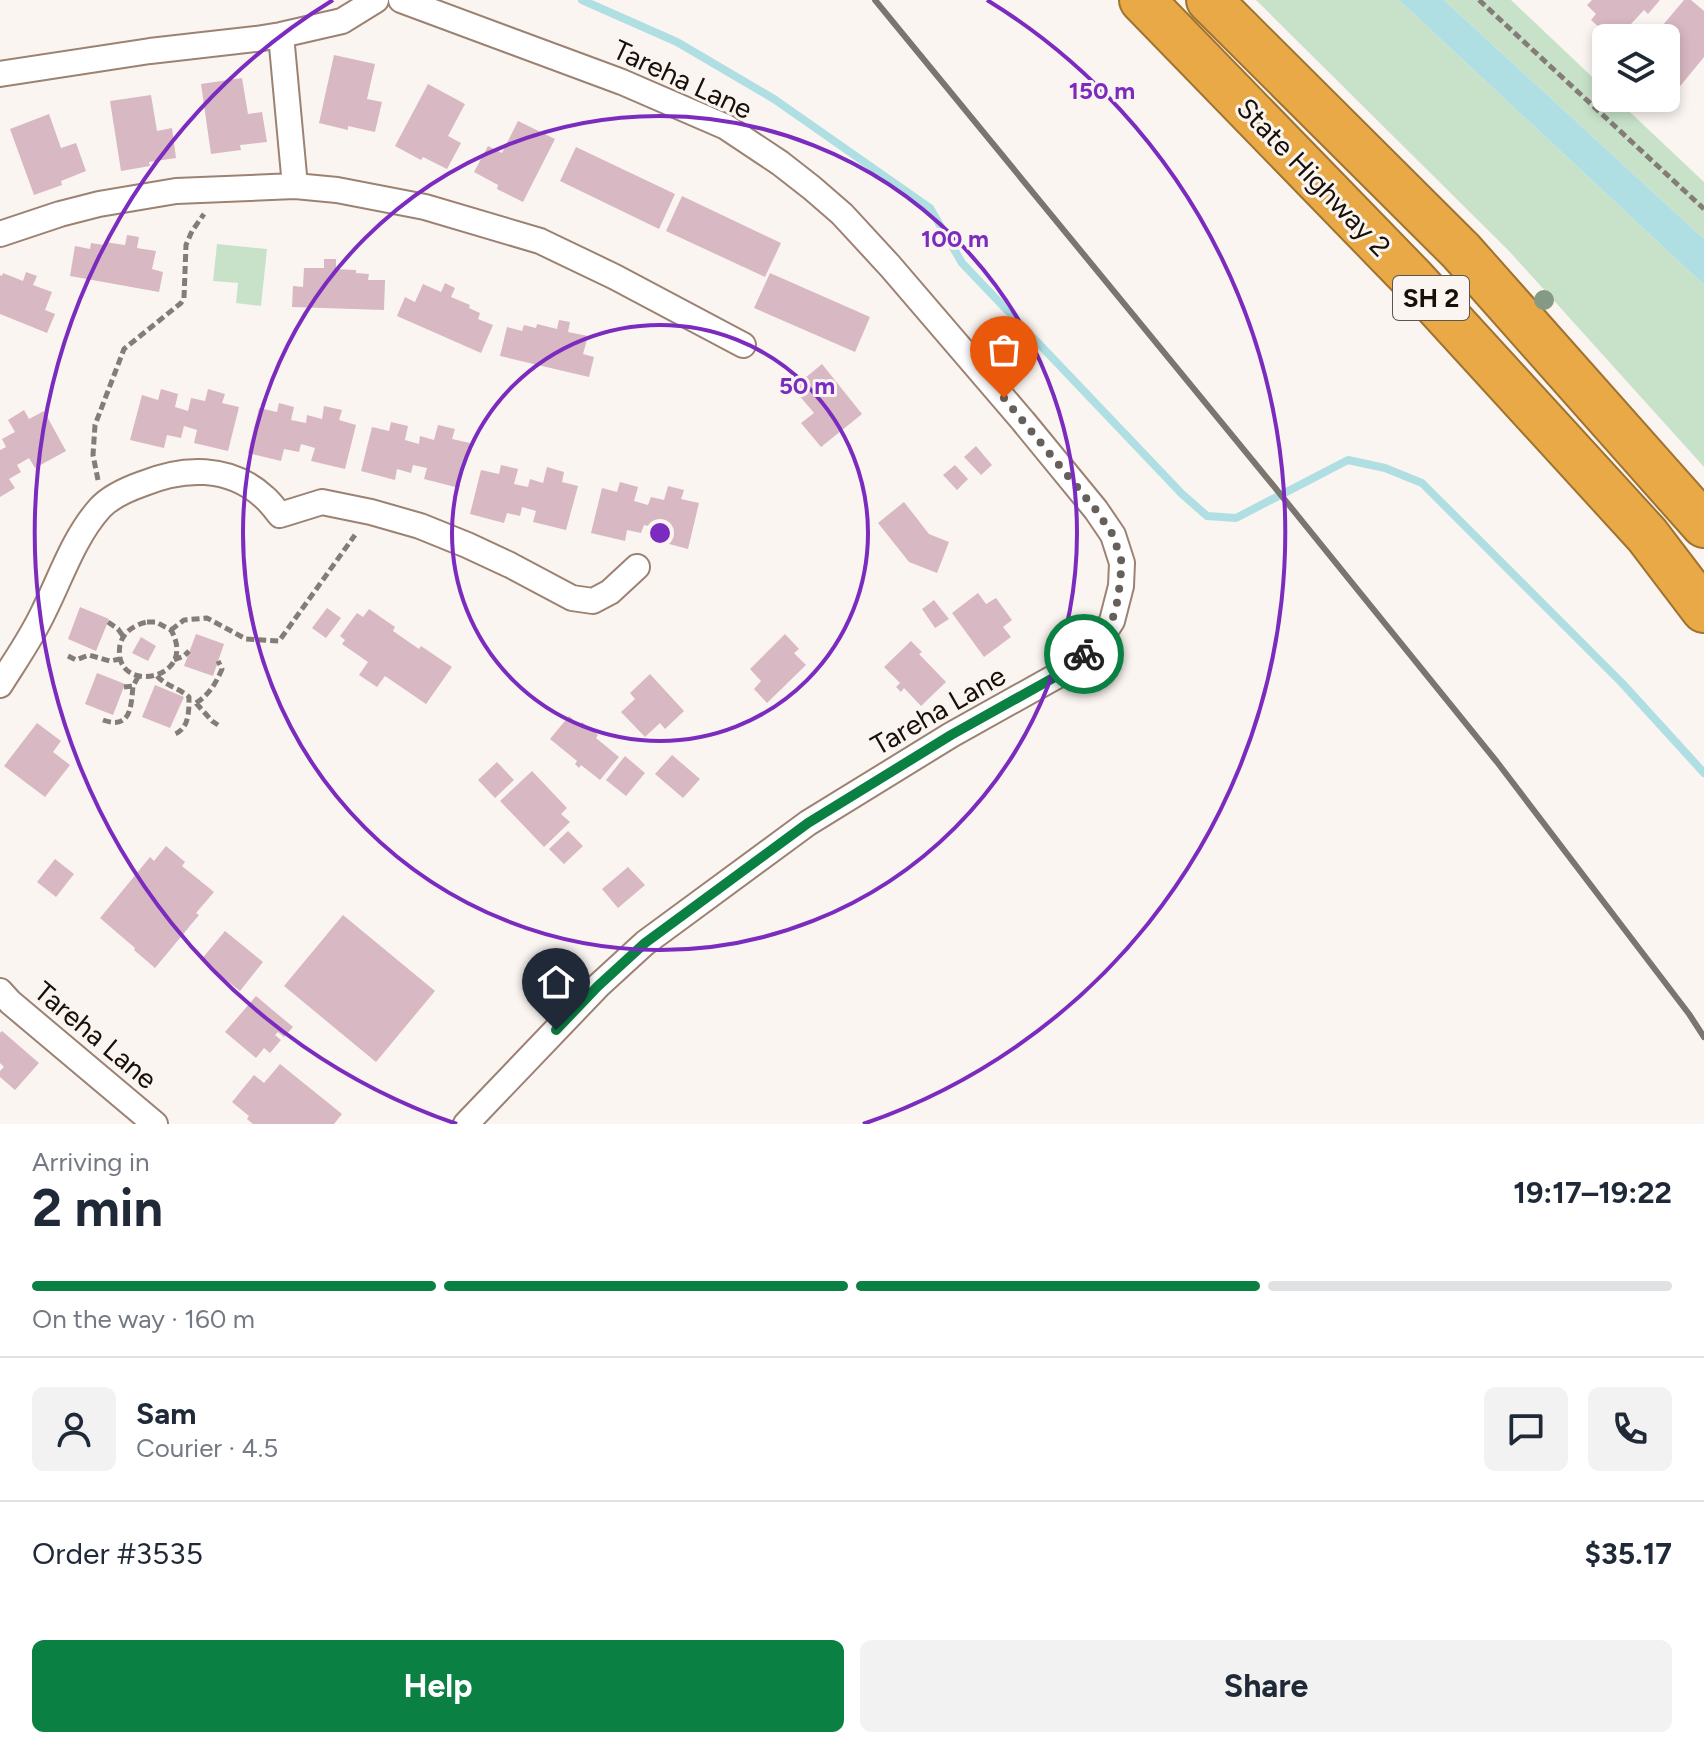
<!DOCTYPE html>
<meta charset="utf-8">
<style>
:root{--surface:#fff;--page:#f2f2f3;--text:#1f2937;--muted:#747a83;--line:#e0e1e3;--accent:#0b8043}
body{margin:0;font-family:Figtree,sans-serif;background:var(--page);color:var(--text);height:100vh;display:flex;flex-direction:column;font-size:30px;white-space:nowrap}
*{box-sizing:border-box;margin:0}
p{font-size:26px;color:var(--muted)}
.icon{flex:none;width:44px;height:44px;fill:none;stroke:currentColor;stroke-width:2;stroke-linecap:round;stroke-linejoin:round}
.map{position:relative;height:1124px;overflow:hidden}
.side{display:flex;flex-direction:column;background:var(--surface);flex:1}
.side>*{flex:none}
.buttons{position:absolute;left:1592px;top:24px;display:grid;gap:16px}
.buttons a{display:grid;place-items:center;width:88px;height:88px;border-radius:12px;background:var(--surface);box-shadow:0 4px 12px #0003;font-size:40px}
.pin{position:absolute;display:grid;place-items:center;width:68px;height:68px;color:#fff;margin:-82px -34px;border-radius:50% 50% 50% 0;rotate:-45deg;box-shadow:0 0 8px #0007}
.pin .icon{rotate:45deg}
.courier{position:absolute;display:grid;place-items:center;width:80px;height:80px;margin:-40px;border:6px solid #0b8043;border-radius:50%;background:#fff;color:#222;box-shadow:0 2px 10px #0007}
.headline em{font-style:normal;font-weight:700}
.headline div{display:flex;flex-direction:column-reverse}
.headline{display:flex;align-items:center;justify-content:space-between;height:136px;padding:0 32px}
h1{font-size:52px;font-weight:700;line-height:60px}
.bar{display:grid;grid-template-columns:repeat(4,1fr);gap:12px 8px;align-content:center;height:96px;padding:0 32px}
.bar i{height:10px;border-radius:6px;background:var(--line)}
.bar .active{background:var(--accent)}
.bar p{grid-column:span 4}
.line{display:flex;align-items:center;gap:20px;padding:0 32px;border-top:2px solid var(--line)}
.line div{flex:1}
.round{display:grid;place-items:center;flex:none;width:84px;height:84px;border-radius:12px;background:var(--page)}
.primary-button{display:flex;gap:16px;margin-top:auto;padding:16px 32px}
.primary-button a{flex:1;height:92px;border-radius:12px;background:var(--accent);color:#fff;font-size:32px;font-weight:700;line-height:92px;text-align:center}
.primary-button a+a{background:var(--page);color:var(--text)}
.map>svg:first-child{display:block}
</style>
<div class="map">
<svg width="1704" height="1124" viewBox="0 0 1704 1124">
<rect width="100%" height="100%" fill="#fbf5f1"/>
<path fill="#c8e2ca" d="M1256,0H1399L1704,285V467L1509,251Z
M1444,0H1511L1606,90V98H1615L1704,182V239Z
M217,244L267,249L261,306L236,303L238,283L213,281Z"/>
<path fill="#afdfe3" d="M1399,0H1444L1704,239V285Z"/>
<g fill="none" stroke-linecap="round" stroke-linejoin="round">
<path stroke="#afdfe3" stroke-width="8" d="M582,0L677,42L774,99L930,208L962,263L1182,494L1207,516L1236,518L1348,460L1385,468L1422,483L1622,683L1704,773"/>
</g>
<path fill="#d8b8c2" d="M1592,0H1660L1648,14L1644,10L1618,38H1611L1591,20L1596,14L1587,5Z
M1684,0H1691L1704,11V57L1677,90L1666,81V38H1652Z
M334,55L375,64L367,99L382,102L375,132L348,126V130L319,123Z
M242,78L248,114L262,112L267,142L240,145L241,150L211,154L201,84Z
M428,84L465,104L448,136L461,143L447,169L423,157L421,160L395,146Z
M151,95L157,131L172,128L176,158L149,162L150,166L121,171L110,101Z
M49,114L61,148L76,143L86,171L61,181L62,185L34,195L10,129Z
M518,121L555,139L523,202L497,189L498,185L474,172L488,146L502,153Z
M576,147L675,194L659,229L560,181Z
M682,196L781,243L765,277L666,231Z
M127,235L139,237L137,248L156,251L152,269L163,272L159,292L70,276L75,246L90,249L91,243L104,245V242L125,245Z
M324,259H336V269L356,270V273L369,274L368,280H385L384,310L292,307L293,286L303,287L304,268H324Z
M26,272L37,276L33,285L52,292L45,310L55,314L47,333L0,314V275L2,276L3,273L23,281Z
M770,273L870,317L855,352L754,308Z
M445,283L455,288L451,297L470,305L469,308L480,313L478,319L493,325L481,353L397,316L405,297L415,302L423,284L441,292Z
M559,320L570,322L568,332L588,336L583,354L594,357L589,377L500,356L507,327L522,331L524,325L536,328L537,324L557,329Z
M822,364L862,414L821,447L801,423L814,413L793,388Z
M161,389L178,394L175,407L188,411L191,398L205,401L208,389L225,394L222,403L239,407L228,451L194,443L197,430L184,426L181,438L167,435L164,448L130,440L142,395L158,400Z
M279,403L294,407L291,420L306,423L307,415L322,419L324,406L342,410L339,420L356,425L345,469L311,461L315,448L301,444L299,452L284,449L281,461L248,453L259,408L277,412Z
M24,410L29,419L44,411L66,451L35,468L29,458L17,465L21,472L9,479L15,488L0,497V450L6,447L2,439L15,432L8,420Z
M391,422L408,426L405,440L419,444L420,436L434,440L438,425L455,429L452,439L470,443L459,488L424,479L427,468L413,465L411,473L397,469L395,480L361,471L372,427L389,431Z
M976,446L992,465L981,475L964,457Z
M501,465L518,469L514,484L528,487L530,479L543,483L547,467L564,472L562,482L578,486L566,530L533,522L536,511L522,507L520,516L507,513L504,523L470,514L481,470L499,474Z
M955,465L968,479L957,490L943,475Z
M620,482L638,487L634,501L648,505L651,497L664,500L668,486L684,490L681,499L699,503L688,549L654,540L658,528L644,525L641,533L627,530L625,541L591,533L602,488L617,492Z
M904,502L929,534L949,542L937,573L909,562L878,523Z
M978,593L986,604L996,598L1012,620L1003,627L1011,637L984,657L952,613Z
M934,600L949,619L935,628L922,609Z
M80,607L109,619L96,651L68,639Z
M327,608L341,618L326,638L312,628Z
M369,609L395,627L393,631L419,649L421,646L452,667L426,704L385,676L377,687L359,675L368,662L342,644L345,640L340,636L357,613L363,617Z
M196,634L224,644L213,676L184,666Z
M785,634L799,649L794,653L806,665L767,703L754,689L761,681L750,669Z
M141,637L156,646L148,661L132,653Z
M911,641L922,652L919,654L946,682L921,706L904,688L901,692L896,687L900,683L884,667Z
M97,673L125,684L113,715L85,704Z
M650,674L684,711L665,729L660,723L645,737L621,712L635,699L630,693Z
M155,685L184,697L170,728L142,717Z
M569,716L580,725L582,722L598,735L596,738L619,757L600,780L581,765L579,768L575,764L577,761L550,739Z
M37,723L61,741L53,752L70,765L45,797L4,766Z
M672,755L700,779L683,798L655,774Z
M625,756L645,773L626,796L606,780Z
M497,762L514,780L495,798L478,780Z
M532,771L567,808L561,814L570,822L544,847L500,801Z
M568,831L583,846L564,864L549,849Z
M166,846L185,862L182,866L214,892L196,913L199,915L155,968L134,950L135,948L100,918L150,857L154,861Z
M55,859L74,874L56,897L37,882Z
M628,867L645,885L618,908L602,889Z
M343,915L435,991L376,1062L284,986Z
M225,931L263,962L240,991L201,960Z
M256,996L293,1027L284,1037L278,1032L275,1035L281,1040L270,1053L264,1048L256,1058L225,1032Z
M2,1031L39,1063L15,1090L0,1077V1071L4,1067L0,1063V1033Z
M280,1064L342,1114L334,1124H253L247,1119L249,1116L232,1102L254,1075L264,1083Z"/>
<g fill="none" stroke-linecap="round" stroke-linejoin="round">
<defs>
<path id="minor" d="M401,0L622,82L726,127L780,163L812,188L842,214L890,266L1023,421L1096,510L1113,535L1122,563L1121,586L1112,621L1101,638L1062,673L951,735L808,823L645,943L598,986L466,1124
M281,35L295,186
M0,74L150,51L256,39L281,35L342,21L376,0
M0,234L60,214L99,204L176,191L295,186L337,190L425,207L540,241L615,277L743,345
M0,685C15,661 32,637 44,611C61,577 74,537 100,508C111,496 128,489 142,484C183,467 229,465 264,497C270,502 275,509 280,515L322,502L371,512L420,526L467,545L510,565L572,598L593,601L610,592L637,567
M0,991L10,1002L155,1124"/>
<path id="motorway" d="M1142,0L1413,279L1647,535L1704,610
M1209,0L1461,251L1704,525"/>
</defs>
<use href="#minor" stroke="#9c8272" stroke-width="28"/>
<use href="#motorway" stroke="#a07331" stroke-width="48"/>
<path stroke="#847c77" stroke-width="5" stroke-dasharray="8 4" stroke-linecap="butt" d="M1479,0L1704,209
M98,480L93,455L95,425L124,349L181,303L184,298L186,245L192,231L204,214
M108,622L118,629L123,636
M147,622H156L171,630C200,681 111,696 120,645C123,632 134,625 147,622Z
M171,630L184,620L207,618L246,639L279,641L355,535
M68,656L76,660L89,655L110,661L120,659
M174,660L184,656L189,651
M157,676C166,686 179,688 189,697C189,713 189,730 172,735
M124,687L133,686L138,677
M196,703C209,695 216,683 222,669L218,661
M196,703L212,721L218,725
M103,720C131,730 131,707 133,686"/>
<use href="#minor" stroke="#fff" stroke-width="24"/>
<use href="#motorway" stroke="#e9a946" stroke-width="44"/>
<path stroke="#7b746f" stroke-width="6" d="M875,0L1272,484L1497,762L1689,1014L1704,1037"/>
</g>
<circle fill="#849a84" cx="1544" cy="300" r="10"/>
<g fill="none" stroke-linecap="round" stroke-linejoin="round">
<path stroke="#67605a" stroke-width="8" stroke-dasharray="0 14.4" d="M1004,398L1096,510L1113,535L1122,563L1118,599L1112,621L1101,638L1084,654"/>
<path stroke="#0b8043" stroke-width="10" d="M556,1030L598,986L645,943L808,823L951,735L1062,673L1084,654"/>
</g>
<g fill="none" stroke="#7b2cbf" stroke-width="4">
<circle cx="660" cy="533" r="208"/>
<circle cx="660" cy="533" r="417"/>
<path d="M457 1124A625 625 0 0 1 333 0M987 0A625 625 0 0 1 863 1124"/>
</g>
<g text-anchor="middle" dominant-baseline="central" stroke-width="6" stroke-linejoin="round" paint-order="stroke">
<rect fill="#fbf5f1" stroke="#5c544f" stroke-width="2" x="1393" y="276" width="76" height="44" rx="6"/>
<g font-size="26" font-weight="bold" fill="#180f09">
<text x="1431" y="298">SH 2</text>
</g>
<g font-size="28" fill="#180f09" stroke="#fbf5f1">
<text transform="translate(683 79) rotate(25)">Tareha Lane</text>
<text transform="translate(1314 177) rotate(46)">State Highway 2</text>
<text transform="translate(938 710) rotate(-30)">Tareha Lane</text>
<text transform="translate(96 1035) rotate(40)">Tareha Lane</text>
</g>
</g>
<circle cx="660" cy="533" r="12" fill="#7b2cbf" stroke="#fbf5f1" stroke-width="4"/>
<g font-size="24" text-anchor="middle" font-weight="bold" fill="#7b2cbf" stroke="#fbf5f1" stroke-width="6" stroke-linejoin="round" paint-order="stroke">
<text x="1102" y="99">150 m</text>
<text x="955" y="247">100 m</text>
<text x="807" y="394">50 m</text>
</g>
</svg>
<div class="buttons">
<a><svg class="icon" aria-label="layers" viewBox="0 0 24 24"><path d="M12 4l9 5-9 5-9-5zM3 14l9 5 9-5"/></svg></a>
</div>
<div class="pin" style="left:1004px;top:398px;background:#ea580c"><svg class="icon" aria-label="bag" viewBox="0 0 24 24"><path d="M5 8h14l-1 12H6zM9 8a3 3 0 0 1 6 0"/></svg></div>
<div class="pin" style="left:556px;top:1030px;background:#1f2937"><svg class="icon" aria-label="home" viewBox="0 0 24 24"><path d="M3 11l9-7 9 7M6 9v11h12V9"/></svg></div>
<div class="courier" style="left:1084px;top:654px"><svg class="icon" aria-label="bike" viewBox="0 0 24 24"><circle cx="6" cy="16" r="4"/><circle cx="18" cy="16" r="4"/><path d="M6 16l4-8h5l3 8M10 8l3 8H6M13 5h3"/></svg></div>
</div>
<section class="side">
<div class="headline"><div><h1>2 min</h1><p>Arriving in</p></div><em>19:17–19:22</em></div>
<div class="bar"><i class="active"></i><i class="active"></i><i class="active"></i><i></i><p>On the way · 160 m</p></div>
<div class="line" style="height:144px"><a class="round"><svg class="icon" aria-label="person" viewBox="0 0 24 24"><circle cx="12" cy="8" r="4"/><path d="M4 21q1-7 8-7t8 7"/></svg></a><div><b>Sam</b><p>Courier · 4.5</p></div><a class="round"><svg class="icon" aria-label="chat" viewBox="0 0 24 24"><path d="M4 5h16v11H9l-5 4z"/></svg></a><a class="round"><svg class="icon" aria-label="phone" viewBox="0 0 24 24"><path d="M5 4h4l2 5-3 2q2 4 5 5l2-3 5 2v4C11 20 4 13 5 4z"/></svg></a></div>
<div class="line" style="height:104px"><div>Order #3535</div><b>$35.17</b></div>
<div class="primary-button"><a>Help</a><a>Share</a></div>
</section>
